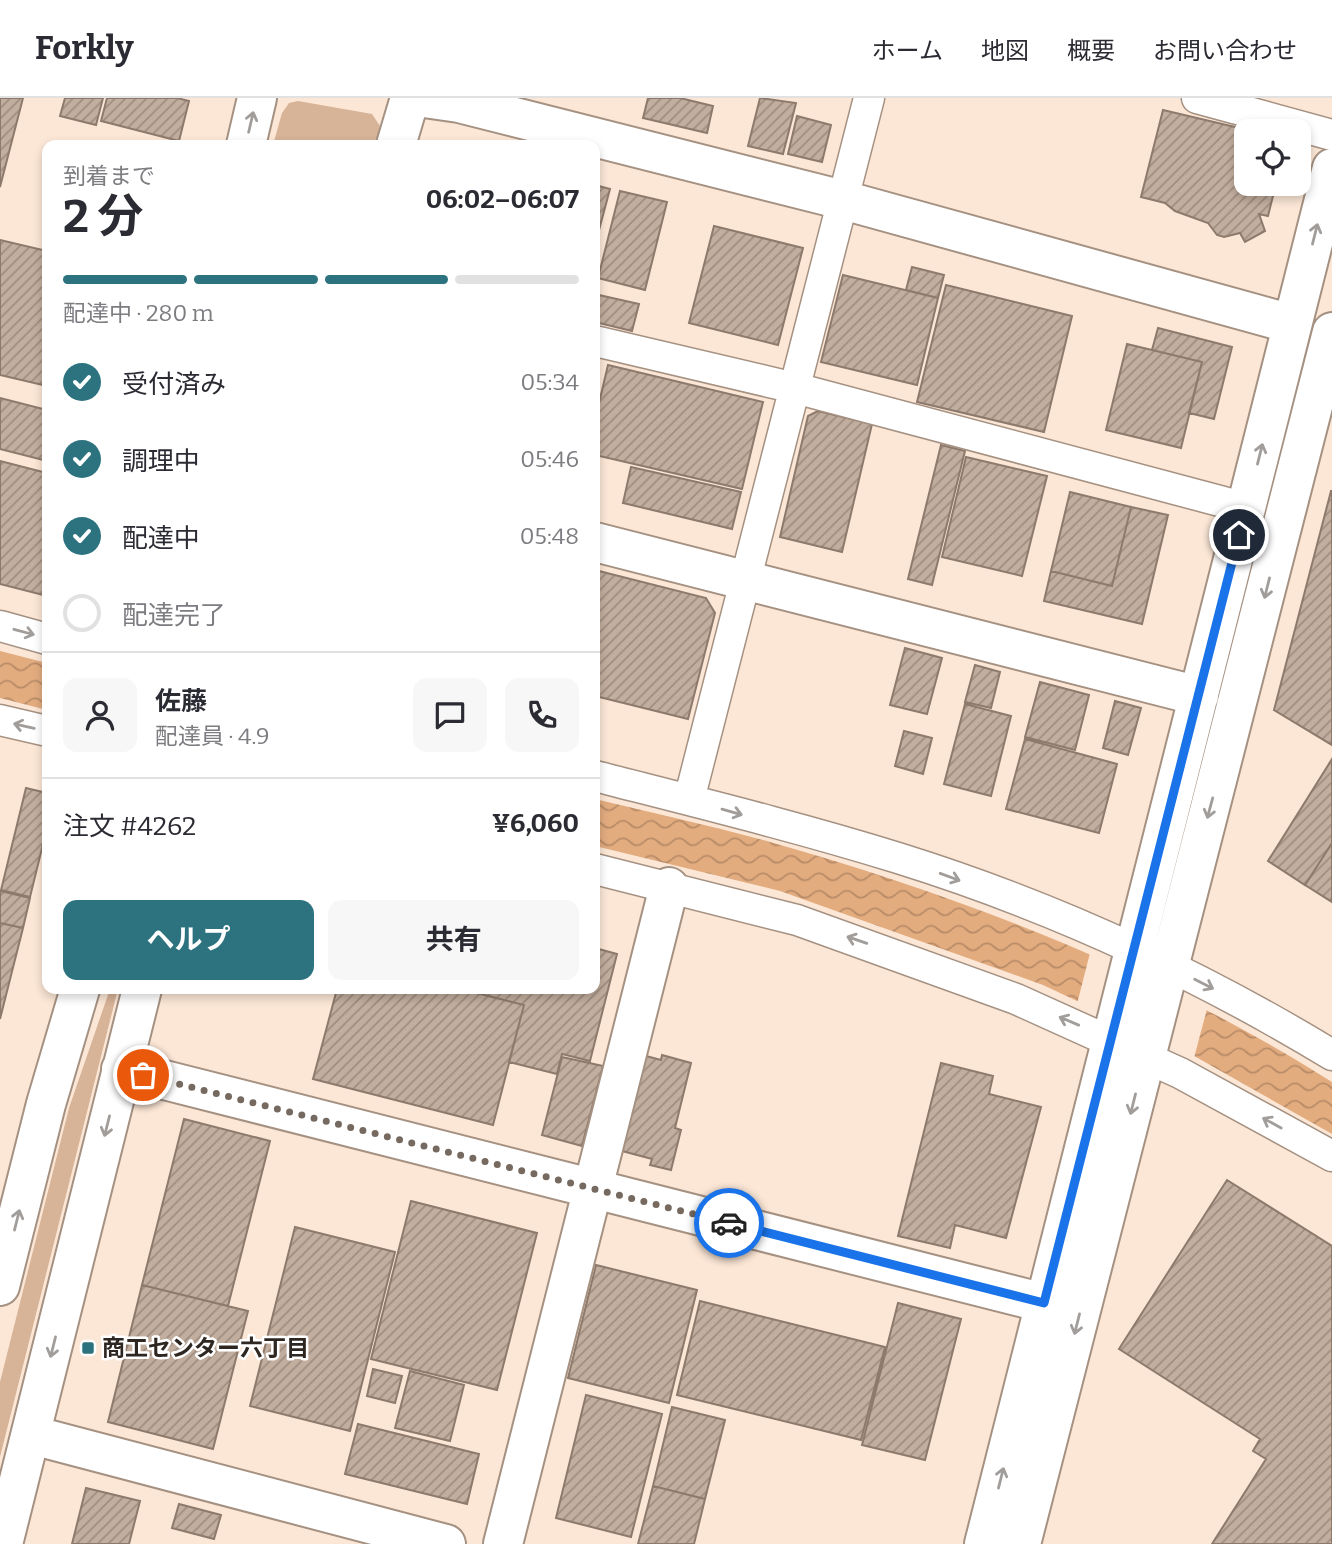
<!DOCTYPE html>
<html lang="ja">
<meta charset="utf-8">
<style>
:root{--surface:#fff;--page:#f7f7f7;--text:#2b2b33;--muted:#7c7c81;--line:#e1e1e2;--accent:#2c737f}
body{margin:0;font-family:Bitter,"Noto Sans JP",serif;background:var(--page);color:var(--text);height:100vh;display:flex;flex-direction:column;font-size:26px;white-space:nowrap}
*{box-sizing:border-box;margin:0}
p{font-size:23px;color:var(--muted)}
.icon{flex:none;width:38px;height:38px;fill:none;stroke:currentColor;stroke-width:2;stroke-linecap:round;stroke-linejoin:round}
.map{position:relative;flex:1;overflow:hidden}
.panel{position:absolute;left:42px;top:42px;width:558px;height:854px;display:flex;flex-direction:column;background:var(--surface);border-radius:14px;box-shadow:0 4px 10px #0003}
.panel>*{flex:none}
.fabs{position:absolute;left:1234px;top:21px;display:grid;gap:14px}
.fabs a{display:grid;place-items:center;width:77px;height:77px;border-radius:14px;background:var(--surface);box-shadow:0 4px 10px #0003;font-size:35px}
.pin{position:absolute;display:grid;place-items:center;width:60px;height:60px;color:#fff;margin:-30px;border:4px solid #fff;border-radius:50%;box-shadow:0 2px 7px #0007}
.courier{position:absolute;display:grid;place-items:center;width:70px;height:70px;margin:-35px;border:5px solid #1a73e8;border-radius:50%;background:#fff;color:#222;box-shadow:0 2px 9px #0007}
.overview em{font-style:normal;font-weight:700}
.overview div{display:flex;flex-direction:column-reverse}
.overview{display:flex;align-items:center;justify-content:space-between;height:119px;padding:0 21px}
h1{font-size:46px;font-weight:700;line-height:52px}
.bar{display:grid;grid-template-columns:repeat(4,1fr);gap:10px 7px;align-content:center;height:84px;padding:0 21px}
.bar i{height:9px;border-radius:5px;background:var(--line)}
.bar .active{background:var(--accent)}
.bar p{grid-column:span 4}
.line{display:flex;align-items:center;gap:18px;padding:0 21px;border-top:2px solid var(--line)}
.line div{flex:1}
.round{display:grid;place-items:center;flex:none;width:74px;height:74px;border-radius:14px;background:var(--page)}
ol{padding:0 21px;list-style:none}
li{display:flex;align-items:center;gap:21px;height:77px}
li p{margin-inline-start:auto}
li .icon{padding:7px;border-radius:50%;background:var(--accent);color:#fff;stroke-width:4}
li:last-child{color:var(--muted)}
li i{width:38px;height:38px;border:4px solid var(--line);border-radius:50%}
.button{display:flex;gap:14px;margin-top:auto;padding:14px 21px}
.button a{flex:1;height:80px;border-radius:14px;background:var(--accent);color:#fff;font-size:28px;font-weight:700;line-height:80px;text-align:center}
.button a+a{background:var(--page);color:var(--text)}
header{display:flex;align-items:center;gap:42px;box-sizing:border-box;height:98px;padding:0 35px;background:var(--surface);border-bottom:2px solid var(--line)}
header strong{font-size:33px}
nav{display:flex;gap:38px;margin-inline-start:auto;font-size:24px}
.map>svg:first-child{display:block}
</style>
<header>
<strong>Forkly</strong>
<nav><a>ホーム</a><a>地図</a><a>概要</a><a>お問い合わせ</a></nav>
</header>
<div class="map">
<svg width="1332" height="1446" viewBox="0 0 1332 1446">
<defs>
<pattern id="water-waves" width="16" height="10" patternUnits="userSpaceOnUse" patternTransform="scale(1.75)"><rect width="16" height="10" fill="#e3ac7f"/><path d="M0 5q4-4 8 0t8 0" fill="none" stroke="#b88c68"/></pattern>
<pattern id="building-hatch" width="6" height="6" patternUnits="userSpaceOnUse" patternTransform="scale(1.75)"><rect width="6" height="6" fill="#c2ae9e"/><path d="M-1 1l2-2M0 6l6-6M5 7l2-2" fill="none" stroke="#9e8d80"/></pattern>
</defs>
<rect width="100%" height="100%" fill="#fce7d6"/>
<path fill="#d7b397" d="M298,3L372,16L380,28L376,47H273L282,15L289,5Z
M110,891H118L0,1359V1284L69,1010Z"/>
<path fill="url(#water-waves)" d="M0,553L47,565V612L0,600Z
M595,701C653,715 712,728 770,744C965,799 1160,875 1332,984V1036L1196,959L1043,887L780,793L595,748Z"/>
<path fill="#fce7d6" d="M1090,855L1207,911L1194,960L1077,906Z"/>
<path fill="url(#building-hatch)" stroke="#8d7a6c" stroke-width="2" d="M0,0H23L0,89Z
M65,0H103L96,27L60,18Z
M107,0H177L189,3L179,43L101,23Z
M648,0H680L713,8L707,35L643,20Z
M760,0L796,5L783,56L748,48Z
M1163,12L1252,33H1246V86H1276L1268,118L1259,116L1265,133L1245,144L1240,135L1224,139L1217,137L1208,125L1175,113L1165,105L1141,99Z
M797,18L831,27L822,64L788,56Z
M595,87L610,91L595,147Z
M620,93L667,104L645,192L598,180Z
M714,128L803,150L778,247L689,225Z
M0,142L47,153V288L0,277Z
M912,169L944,177L938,200L906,192Z
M843,177L938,200L917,287L821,264Z
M946,187L1072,218L1044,334L917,304Z
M599,197L639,206L632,233L595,224Z
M1158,230L1232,249L1214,321L1189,315L1202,264L1152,252Z
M1127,246L1202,264L1181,350L1106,332Z
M608,267L763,304L742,391L595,357V322Z
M0,300L47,312V363L0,351Z
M818,313L872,326L842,454L780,439L808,318Z
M941,347L965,353L932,487L908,481Z
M966,359L1047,378L1022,478L942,459Z
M0,363L47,375V498L0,486Z
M631,369L741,394L732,431L623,405Z
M1331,393H1332V647L1274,612Z
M1070,394L1131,409L1112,488L1051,473Z
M1131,409L1168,417L1142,526L1044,503L1051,473L1112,488Z
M595,472L706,500L715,515L688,621L595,598Z
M905,550L942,560L927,616L890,607Z
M975,567L1000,574L991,610L965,604Z
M1040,584L1089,597L1075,652L1025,639Z
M1115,603L1141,610L1128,657L1103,650Z
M965,606L1011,618L991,698L944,686Z
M904,633L932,640L923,676L895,668Z
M1025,641L1117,666L1099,735L1006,711Z
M1332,661V745L1305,787L1268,763Z
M26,690L47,695V730L30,799L1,792Z
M1332,745V804L1305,787Z
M0,793L30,800L23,830L0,825Z
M0,825L23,830L0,921Z
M595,850L617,856L590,963L562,956L557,976L509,964L524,907L461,891H595Z
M337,891H461L524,907L493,1027L313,981Z
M662,957L691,965L675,1030L681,1032L671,1072L650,1067L652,1061L622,1053L646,958L661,962Z
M562,959L603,968L582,1048L542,1037Z
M941,965L993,978L989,996L1041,1009L1006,1140L955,1127L950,1150L898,1138Z
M184,1021L270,1043L228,1208L142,1187Z
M1227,1082L1332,1148V1446H1212L1266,1361L1253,1353L1260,1341L1119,1251Z
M411,1103L537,1135L497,1292L371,1261Z
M295,1129L395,1154L350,1333L250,1308Z
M596,1167L697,1192L669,1305L568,1280Z
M142,1187L248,1213L213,1351L108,1324Z
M700,1203L885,1249L861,1342L677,1297Z
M898,1205L961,1221L925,1362L862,1347Z
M373,1271L402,1278L395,1305L367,1298Z
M410,1273L464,1287L450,1343L395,1330Z
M586,1297L662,1316L631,1439L556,1420Z
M672,1309L725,1322L705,1401L653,1388Z
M358,1326L479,1356L467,1406L345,1376Z
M653,1388L705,1401L694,1446H638Z
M86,1390L140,1403L129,1446H72Z
M179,1406L221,1417L214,1441L172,1430Z"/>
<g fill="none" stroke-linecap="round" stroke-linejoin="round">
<defs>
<path id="minor" d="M1197,0L1332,37
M595,243L795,290L1246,410
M0,528L47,541
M0,622L47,633
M595,678C696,704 798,729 898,760C1049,807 1197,875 1332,957
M689,702L869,0
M595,771L797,822L1016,901L1180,975L1332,1058"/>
<path id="tertiary" d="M424,0L459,5L843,102L1292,226
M246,47L257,0
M396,47L410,0
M595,444L1199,598
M121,971L1044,1205
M0,1188L46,1006L80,891
M32,1337L446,1446
M3,1446L142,891
M503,1446L669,789
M984,1446L1332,70
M1021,1446L1332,234"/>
</defs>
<use href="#minor" stroke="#a59182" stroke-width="33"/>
<use href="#tertiary" stroke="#a59182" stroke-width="42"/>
<use href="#minor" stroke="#fff" stroke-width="30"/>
<use href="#tertiary" stroke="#fff" stroke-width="38"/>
</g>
<defs><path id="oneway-shaft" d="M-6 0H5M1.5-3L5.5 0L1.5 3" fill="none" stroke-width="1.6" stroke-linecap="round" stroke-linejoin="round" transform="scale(1.75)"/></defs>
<g stroke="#a19d9b">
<use href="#oneway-shaft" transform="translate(251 24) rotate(-77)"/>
<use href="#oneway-shaft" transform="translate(1315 136) rotate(-76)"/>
<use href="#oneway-shaft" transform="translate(1260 356) rotate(-76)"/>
<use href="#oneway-shaft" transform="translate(1267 490) rotate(104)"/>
<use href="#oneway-shaft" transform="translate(24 534) rotate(15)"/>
<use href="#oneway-shaft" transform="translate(24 628) rotate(-167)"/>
<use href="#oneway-shaft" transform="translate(1210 710) rotate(105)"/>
<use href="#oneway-shaft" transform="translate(732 714) rotate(16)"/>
<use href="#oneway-shaft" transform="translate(950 779) rotate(20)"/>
<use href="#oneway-shaft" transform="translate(857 842) rotate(-161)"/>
<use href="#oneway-shaft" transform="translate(1204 886) rotate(27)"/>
<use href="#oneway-shaft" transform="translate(1069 923) rotate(-157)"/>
<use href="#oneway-shaft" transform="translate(1133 1006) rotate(104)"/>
<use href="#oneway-shaft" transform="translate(1272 1025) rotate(-151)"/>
<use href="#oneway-shaft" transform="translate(107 1028) rotate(104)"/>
<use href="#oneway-shaft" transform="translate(17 1122) rotate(-76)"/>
<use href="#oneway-shaft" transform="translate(1077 1226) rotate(104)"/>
<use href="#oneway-shaft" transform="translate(53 1249) rotate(104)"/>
<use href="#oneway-shaft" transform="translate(1001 1380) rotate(-76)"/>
</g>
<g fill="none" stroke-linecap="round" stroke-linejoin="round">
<path stroke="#766a60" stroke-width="7" stroke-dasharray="0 12.6" d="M143,977L729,1125"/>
<path stroke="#1a73e8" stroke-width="9" d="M729,1125L1044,1205L1239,437"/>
</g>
<rect fill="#2c737f" stroke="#fff" stroke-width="2.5" x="81" y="1243" width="14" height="14" rx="3.5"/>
<g text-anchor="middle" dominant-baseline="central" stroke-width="5" stroke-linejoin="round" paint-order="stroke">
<g font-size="23" font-weight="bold" fill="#2e2620" stroke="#fff" text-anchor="start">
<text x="102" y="1250">商工センター六丁目</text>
</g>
</g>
</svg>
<div class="fabs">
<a><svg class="icon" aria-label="locate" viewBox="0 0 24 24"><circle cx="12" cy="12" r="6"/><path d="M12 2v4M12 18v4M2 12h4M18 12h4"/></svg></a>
</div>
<div class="pin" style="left:143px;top:977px;background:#ea580c"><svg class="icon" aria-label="bag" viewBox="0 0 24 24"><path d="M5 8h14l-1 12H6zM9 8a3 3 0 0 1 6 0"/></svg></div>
<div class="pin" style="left:1239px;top:437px;background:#1f2937"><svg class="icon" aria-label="home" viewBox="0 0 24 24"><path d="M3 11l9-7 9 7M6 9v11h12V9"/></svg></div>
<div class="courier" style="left:729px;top:1125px"><svg class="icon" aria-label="car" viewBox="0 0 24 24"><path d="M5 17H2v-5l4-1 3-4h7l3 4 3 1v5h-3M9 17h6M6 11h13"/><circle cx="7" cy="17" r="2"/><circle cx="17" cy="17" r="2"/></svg></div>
<section class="panel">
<div class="overview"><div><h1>2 分</h1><p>到着まで</p></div><em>06:02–06:07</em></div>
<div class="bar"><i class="active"></i><i class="active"></i><i class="active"></i><i></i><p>配達中 · 280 m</p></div>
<ol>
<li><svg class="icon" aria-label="check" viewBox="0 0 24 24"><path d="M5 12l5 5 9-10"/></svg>受付済み<p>05:34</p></li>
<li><svg class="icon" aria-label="check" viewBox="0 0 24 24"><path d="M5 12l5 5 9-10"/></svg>調理中<p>05:46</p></li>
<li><svg class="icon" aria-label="check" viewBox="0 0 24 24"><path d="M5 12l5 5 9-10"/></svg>配達中<p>05:48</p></li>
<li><i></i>配達完了</li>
</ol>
<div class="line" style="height:126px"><a class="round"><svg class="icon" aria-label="person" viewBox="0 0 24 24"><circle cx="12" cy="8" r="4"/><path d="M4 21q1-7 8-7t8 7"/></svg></a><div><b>佐藤</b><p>配達員 · 4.9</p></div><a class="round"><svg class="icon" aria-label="chat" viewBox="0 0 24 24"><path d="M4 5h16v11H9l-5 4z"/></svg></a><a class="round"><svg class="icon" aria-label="phone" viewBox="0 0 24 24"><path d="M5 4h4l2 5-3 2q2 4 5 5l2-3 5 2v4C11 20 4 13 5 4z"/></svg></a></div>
<div class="line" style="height:91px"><div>注文 #4262</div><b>¥6,060</b></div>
<div class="button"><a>ヘルプ</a><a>共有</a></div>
</section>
</div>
